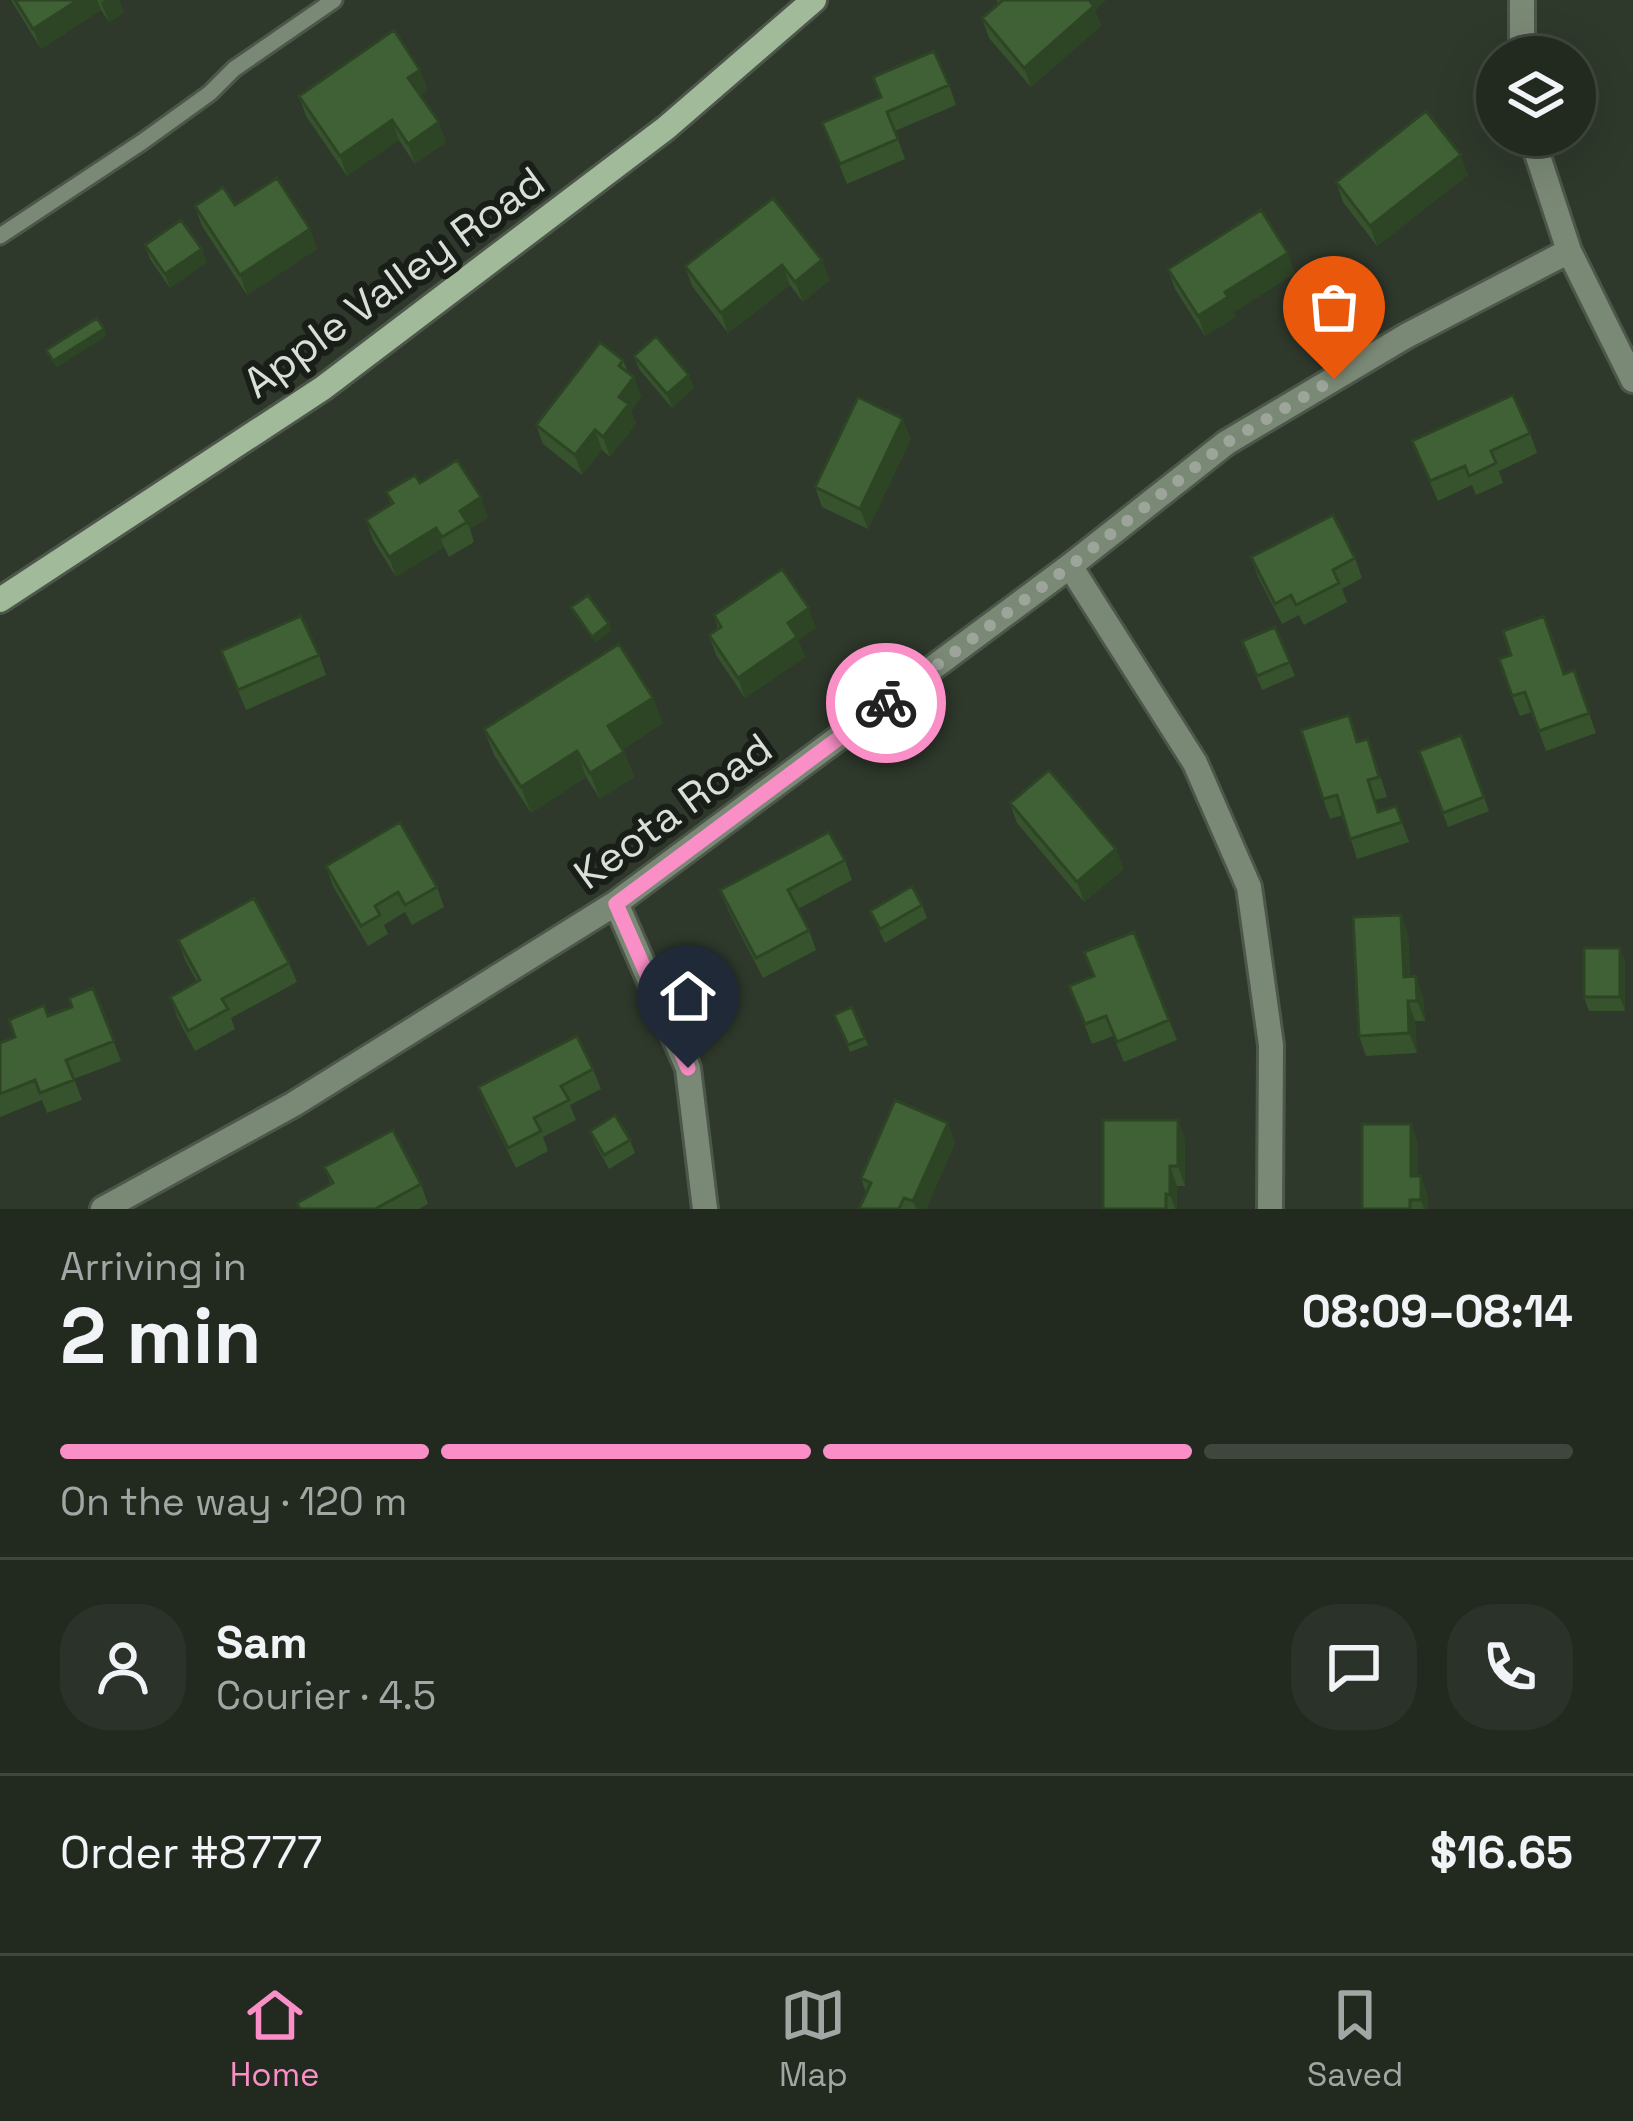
<!DOCTYPE html>
<meta charset="utf-8">
<style>
:root{--surface:#222a20;--page:#2a3229;--text:#f1f3f6;--muted:#a2a7a5;--line:#3f463e;--accent:#fa8fc7}
body{margin:0;font-family:"Space Grotesk",sans-serif;background:var(--page);color:var(--text);height:100vh;display:flex;flex-direction:column;font-size:45px;white-space:nowrap}
*{box-sizing:border-box;margin:0}
p{font-size:39px;color:var(--muted)}
.icon{flex:none;width:66px;height:66px;fill:none;stroke:currentColor;stroke-width:2;stroke-linecap:round;stroke-linejoin:round}
.map{position:relative;height:1209px;overflow:hidden}
.side{display:flex;flex-direction:column;background:var(--surface);flex:1}
.side>*{flex:none}
.controls{position:absolute;left:1476px;top:36px;display:grid;gap:24px}
.controls a{display:grid;place-items:center;width:120px;height:120px;border-radius:50%;background:var(--surface);box-shadow:0 12px 48px #0002,0 0 0 3px var(--line);font-size:60px}
.pin{position:absolute;display:grid;place-items:center;width:102px;height:102px;color:#fff;margin:-123px -51px;border-radius:50% 50% 50% 0;rotate:-45deg;box-shadow:0 0 12px #0007}
.pin .icon{rotate:45deg}
.courier{position:absolute;display:grid;place-items:center;width:120px;height:120px;margin:-60px;border:9px solid #fa8fc7;border-radius:50%;background:#fff;color:#222;box-shadow:0 3px 15px #0007}
.summary em{font-style:normal;font-weight:700}
.summary div{display:flex;flex-direction:column-reverse}
.summary{display:flex;align-items:center;justify-content:space-between;height:204px;padding:0 60px}
h1{font-size:78px;font-weight:700;line-height:90px}
.bar{display:grid;grid-template-columns:repeat(4,1fr);gap:18px 12px;align-content:center;height:144px;padding:0 60px}
.bar i{height:15px;border-radius:9px;background:var(--line)}
.bar .on{background:var(--accent)}
.bar p{grid-column:span 4}
.line{display:flex;align-items:center;gap:30px;padding:0 60px;border-top:3px solid var(--line)}
.line div{flex:1}
.round{display:grid;place-items:center;flex:none;width:126px;height:126px;border-radius:48px;background:var(--page)}
.tab-bar{display:flex;justify-content:space-around;align-items:center;height:168px;border-top:3px solid var(--line);background:var(--surface);font-size:33px;color:var(--muted)}
.tab-bar a{display:grid;justify-items:center;gap:6px}
.tab-bar .on{color:var(--accent)}
.map>svg:first-child{display:block}
</style>
<div class="map">
<svg width="1633" height="1209" viewBox="0 0 1633 1209">
<rect width="100%" height="100%" fill="#2e382b"/>
<g fill="none" stroke-linecap="round" stroke-linejoin="round">
<defs>
<path id="service" d="M0,236L142,142L210,93L234,69L334,0"/>
<path id="minor" d="M1522,0V57
M1531,135L1569,251L1633,380
M1070,566L1195,763L1249,887L1271,1045L1270,1209
M616,903L688,1068L705,1209
M103,1209L294,1104L616,903L1070,566L1226,443L1406,336L1569,251"/>
<path id="secondary" d="M0,600L323,388L666,128L814,0"/>
</defs>
<use href="#service" stroke="#4d564a" stroke-width="21"/>
<use href="#minor" stroke="#4d564a" stroke-width="30"/>
<use href="#secondary" stroke="#4d564a" stroke-width="30"/>
<use href="#service" stroke="#7a8975" stroke-width="15"/>
<use href="#minor" stroke="#7a8975" stroke-width="24"/>
<use href="#secondary" stroke="#a1ba99" stroke-width="24"/>
</g>
<path fill="#37532e" d="M11,0H119L124,13L109,22L101,10L41,49Z
M997,0H1106L1095,10L1101,26L1031,87L989,38L982,18L998,4Z
M873,77L949,85L956,105L895,131L905,159L847,184L822,123L880,98Z
M428,89L420,95L446,142L415,164L399,140L347,176L306,116L299,96Z
M1468,175L1377,246L1343,202L1336,182Z
M773,198L830,280L803,302L790,285L728,333L692,286L685,266Z
M235,205L310,229L317,249L247,295L202,226L195,206Z
M145,245L207,262L170,288L150,259Z
M1168,269L1295,273L1234,312L1236,317L1205,336L1175,289Z
M634,356L694,388L672,408L639,369Z
M623,360L628,372L634,377L641,397L631,411L636,424L610,457L602,450L582,475L543,444L536,425Z
M1530,433L1537,453L1499,471L1503,483L1476,495L1472,485L1438,501L1412,441Z
M911,439L868,529L822,507L815,487Z
M420,483L488,517L470,529L474,542L449,557L444,547L396,577L373,540L366,520L391,504L386,492Z
M1251,557L1355,558L1362,578L1342,589L1347,602L1304,625L1299,615L1282,624L1258,577Z
M714,615L816,628L798,640L805,657L745,698L716,655L709,635L718,629Z
M1275,627L1295,676L1262,690L1242,641Z
M221,651L319,655L326,675L246,710Z
M1574,670L1596,733L1546,751L1532,712L1520,716L1512,696Z
M653,698L663,723L623,749L634,777L600,799L586,777L531,813L494,755L484,729Z
M1461,735L1489,811L1448,827L1419,751Z
M1358,741L1375,759L1387,797L1375,800L1379,811L1396,806L1409,842L1357,859L1343,815L1330,819L1323,799Z
M1010,803L1124,869L1084,902L1017,823Z
M845,860L852,880L798,909L809,930L816,950L763,978L728,910L720,890Z
M326,866L437,887L444,907L412,925L405,912L384,925L388,934L368,946L333,886Z
M922,905L927,918L885,943L870,911Z
M1134,932L1177,1040L1124,1062L1113,1036L1092,1044L1069,986L1093,976Z
M1408,934L1410,976L1423,996L1425,1021H1415L1417,1053L1366,1056L1359,1036Z
M178,940L289,963L297,982L231,1018L235,1029L195,1051L177,1017L170,997L197,982L185,960Z
M1620,948L1625,962V1011H1589L1584,997Z
M93,988L121,1061L74,1079L82,1100L47,1113L42,1100L0,1117V1043L15,1037L72,1007Z
M852,1007L868,1045L850,1052L834,1015Z
M593,1069L601,1089L570,1105L576,1120L543,1137L548,1151L516,1168L485,1106L478,1087Z
M1178,1120L1185,1140V1186H1177V1209H1103Z
M948,1123L955,1143L926,1209H859L866,1193L861,1178Z
M1411,1124L1418,1144V1176L1428,1196V1209H1362Z
M590,1131L630,1140L635,1153L609,1169L595,1144Z
M324,1167L421,1184L428,1204L419,1209H299L297,1203L331,1185Z"/>
<path fill="#2d4425" d="M78,0H97L101,10L41,49L33,29Z
M105,0H119L124,13L109,22L101,2Z
M1086,0H1106L1095,10L1101,26L1031,87L1024,68Z
M420,70L428,89L416,98L408,78Z
M392,120L399,140L347,176L340,156Z
M439,122L446,142L415,164L408,144Z
M1461,155L1468,175L1377,246L1370,226Z
M310,229L317,249L247,295L240,275Z
M202,249L207,262L170,288L165,274Z
M1288,253L1295,273L1234,312L1236,317L1205,336L1198,316L1225,292Z
M822,260L830,280L803,302L795,282Z
M782,265L790,285L728,333L721,313Z
M104,329L107,336L56,368L53,361Z
M689,375L694,388L672,408L667,394Z
M634,377L641,397L631,411L636,424L610,457L603,437L619,397Z
M903,419L911,439L868,529L860,509Z
M595,430L602,450L582,475L575,455Z
M481,497L488,517L470,529L460,511Z
M436,528L444,547L396,577L389,557Z
M809,608L816,628L798,640L805,657L745,698L738,678L788,623Z
M609,624L612,631L595,643L592,637Z
M653,698L663,723L618,752L608,726Z
M577,751L586,777L531,813L521,787Z
M624,752L634,777L600,799L590,773Z
M1116,849L1124,869L1084,902L1077,882Z
M1401,915L1408,934L1411,997L1404,977Z
M1620,948L1625,962V1011L1620,997Z
M1416,976L1423,996L1425,1021L1417,1001Z
M1408,1001L1415,1021L1417,1053L1409,1033Z
M1178,1120L1185,1140V1186L1178,1166Z
M948,1123L955,1143L926,1209H916L913,1201Z
M1411,1124L1418,1144V1196L1411,1176Z
M1170,1166L1177,1186V1209H1175L1170,1195Z
M1421,1176L1428,1196V1209H1424L1421,1200Z"/>
<path fill="#406135" stroke="#2d4425" stroke-width="3" d="M15,0H78L33,29Z
M1003,0H1089L1094,6L1024,68L982,18Z
M394,30L420,70L408,78L439,122L408,144L392,120L340,156L299,96Z
M934,51L949,85L887,112L898,139L840,164L822,123L881,97L873,77Z
M1426,111L1461,155L1370,226L1336,182Z
M277,178L310,229L240,275L195,206L223,187L235,205Z
M773,198L822,260L795,282L782,265L721,313L685,266Z
M1261,210L1288,253L1225,292L1228,297L1198,316L1168,269Z
M181,220L202,249L165,274L145,245Z
M97,318L104,329L53,361L46,350Z
M656,336L689,375L667,394L634,356Z
M600,342L623,360L619,366L634,377L619,397L629,404L603,437L595,430L575,455L536,425Z
M1513,395L1530,433L1491,451L1496,463L1469,476L1465,466L1430,481L1412,441Z
M858,397L903,419L860,509L815,487Z
M457,460L481,497L460,511L467,522L442,537L436,528L389,557L366,520L393,503L386,492L415,475L420,483Z
M1333,515L1355,558L1333,570L1339,583L1296,605L1291,595L1275,604L1251,557Z
M782,569L809,608L788,623L797,637L738,678L709,635L721,627L714,615Z
M588,595L609,624L592,637L571,607Z
M301,616L319,655L238,690L221,651Z
M1544,616L1564,674L1574,670L1589,713L1539,731L1525,692L1512,696L1499,659L1511,655L1503,631Z
M1275,627L1290,662L1257,676L1242,641Z
M619,644L653,698L608,726L624,752L590,773L577,751L521,787L484,729Z
M1349,715L1357,742L1368,739L1379,777L1368,780L1378,812L1396,806L1402,822L1350,839L1337,795L1323,799L1301,730Z
M1461,735L1484,797L1443,813L1419,751Z
M1049,770L1116,849L1077,882L1010,803Z
M400,822L437,887L405,905L398,892L375,906L380,915L361,926L326,866Z
M829,832L845,860L788,890L809,930L756,958L720,890Z
M912,886L922,905L880,929L870,911Z
M254,898L289,963L222,999L228,1009L188,1031L170,997L200,980L178,940Z
M1401,915L1404,977L1416,976L1417,1001H1408L1409,1033L1359,1036L1353,917Z
M1134,932L1169,1020L1117,1042L1106,1016L1085,1024L1069,986L1094,976L1084,952Z
M1584,948H1620V997H1584Z
M93,988L114,1041L66,1060L74,1080L40,1093L35,1080L0,1094V1043L15,1037L9,1020L44,1005L48,1016L72,1007L69,998Z
M852,1007L865,1038L848,1045L834,1015Z
M577,1036L593,1069L561,1086L569,1100L534,1118L541,1131L508,1148L478,1087Z
M895,1100L948,1123L913,1201L904,1198L899,1209H859L871,1183L861,1178Z
M615,1115L630,1140L604,1155L590,1131Z
M1103,1120H1178V1166H1170V1195L1166,1194V1209H1103Z
M1362,1124H1411V1176H1421V1200H1410V1209H1362Z
M393,1130L421,1184L375,1209H300L297,1203L333,1183L324,1167Z"/>
<g fill="none" stroke-linecap="round" stroke-linejoin="round">
<path stroke="#9da59b" stroke-width="12" stroke-dasharray="0 21.6" d="M886,703L1070,566L1226,443L1334,379"/>
<path stroke="#fa8fc7" stroke-width="15" d="M688,1068L616,904L886,703"/>
</g>
<g text-anchor="middle" dominant-baseline="central" stroke-width="12" stroke-linejoin="round" paint-order="stroke">
<g font-size="42" fill="#d9e0d7" stroke="#191e18">
<text transform="translate(394 282) rotate(-36)">Apple Valley Road</text>
<text transform="translate(673 811) rotate(-36)">Keota Road</text>
</g>
</g>
</svg>
<div class="controls">
<a><svg class="icon" aria-label="layers" viewBox="0 0 24 24"><path d="M12 4l9 5-9 5-9-5zM3 14l9 5 9-5"/></svg></a>
</div>
<div class="pin" style="left:1334px;top:379px;background:#ea580c"><svg class="icon" aria-label="bag" viewBox="0 0 24 24"><path d="M5 8h14l-1 12H6zM9 8a3 3 0 0 1 6 0"/></svg></div>
<div class="pin" style="left:688px;top:1068px;background:#1f2937"><svg class="icon" aria-label="home" viewBox="0 0 24 24"><path d="M3 11l9-7 9 7M6 9v11h12V9"/></svg></div>
<div class="courier" style="left:886px;top:703px"><svg class="icon" aria-label="bike" viewBox="0 0 24 24"><circle cx="6" cy="16" r="4"/><circle cx="18" cy="16" r="4"/><path d="M6 16l4-8h5l3 8M10 8l3 8H6M13 5h3"/></svg></div>
</div>
<section class="side">
<div class="summary"><div><h1>2 min</h1><p>Arriving in</p></div><em>08:09–08:14</em></div>
<div class="bar"><i class="on"></i><i class="on"></i><i class="on"></i><i></i><p>On the way · 120 m</p></div>
<div class="line" style="height:216px"><a class="round"><svg class="icon" aria-label="person" viewBox="0 0 24 24"><circle cx="12" cy="8" r="4"/><path d="M4 21q1-7 8-7t8 7"/></svg></a><div><b>Sam</b><p>Courier · 4.5</p></div><a class="round"><svg class="icon" aria-label="chat" viewBox="0 0 24 24"><path d="M4 5h16v11H9l-5 4z"/></svg></a><a class="round"><svg class="icon" aria-label="phone" viewBox="0 0 24 24"><path d="M5 4h4l2 5-3 2q2 4 5 5l2-3 5 2v4C11 20 4 13 5 4z"/></svg></a></div>
<div class="line" style="height:156px"><div>Order #8777</div><b>$16.65</b></div>
</section>
<nav class="tab-bar">
<a class="on"><svg class="icon" aria-label="home" viewBox="0 0 24 24"><path d="M3 11l9-7 9 7M6 9v11h12V9"/></svg>Home</a>
<a><svg class="icon" aria-label="map" viewBox="0 0 24 24"><path d="M3 6l6-2 6 2 6-2v14l-6 2-6-2-6 2zM9 4v14M15 6v14"/></svg>Map</a>
<a><svg class="icon" aria-label="saved" viewBox="0 0 24 24"><path d="M7 4h10v16l-5-4-5 4z"/></svg>Saved</a>
</nav>
